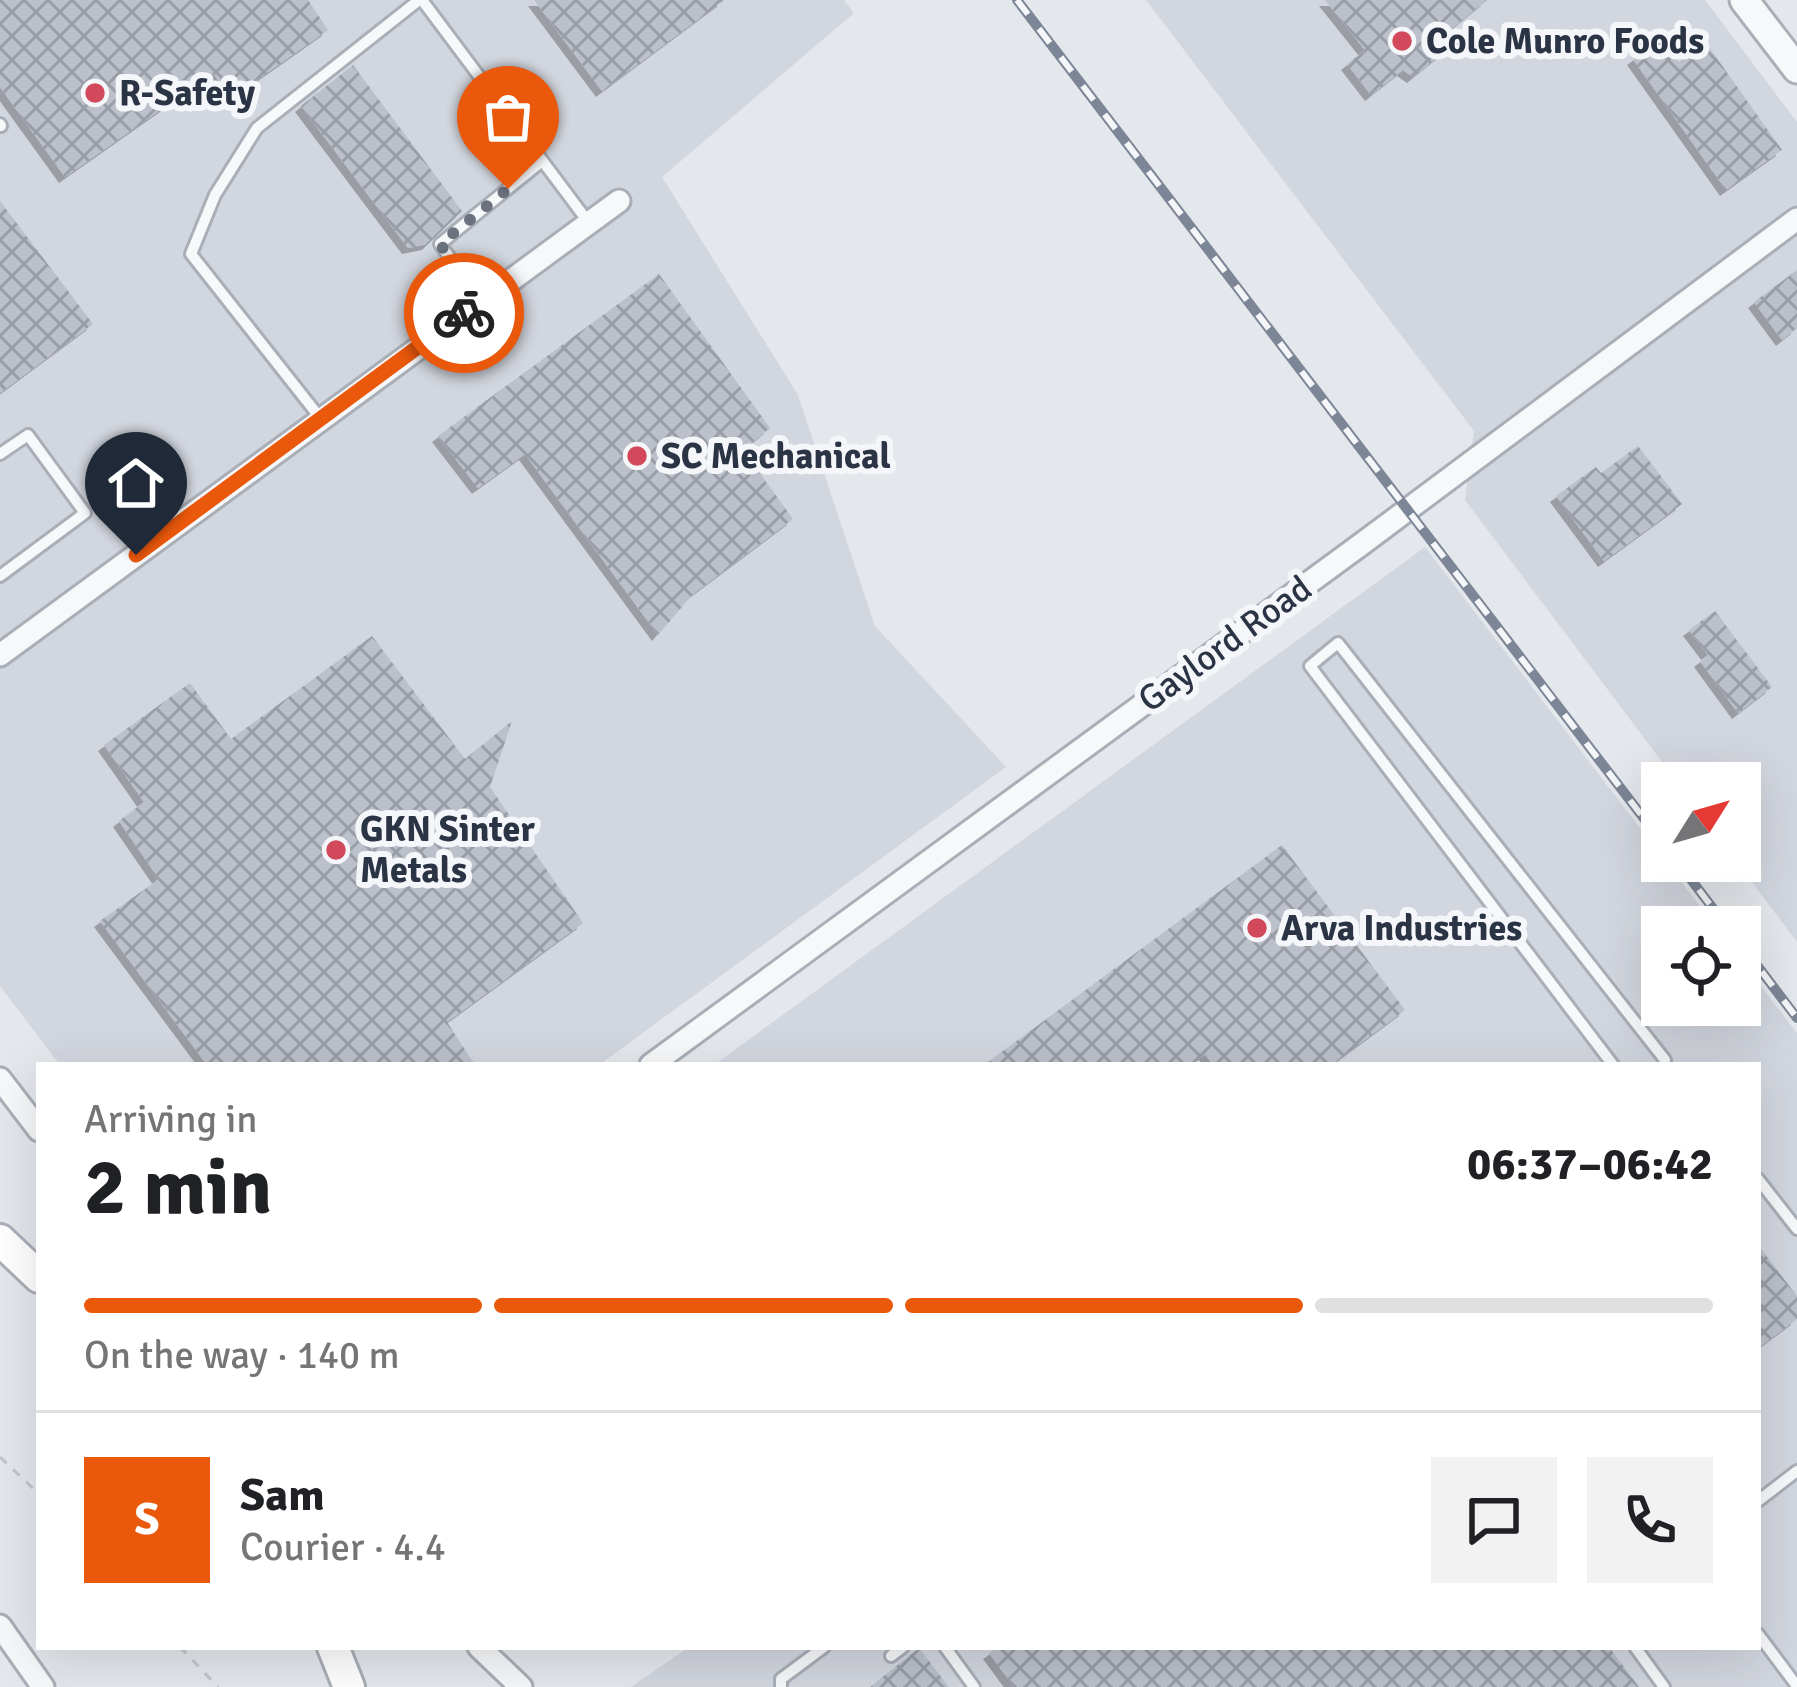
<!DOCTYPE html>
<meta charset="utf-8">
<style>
:root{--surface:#fff;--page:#f2f2f2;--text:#202124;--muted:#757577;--line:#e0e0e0;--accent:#ea580c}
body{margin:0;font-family:Signika,sans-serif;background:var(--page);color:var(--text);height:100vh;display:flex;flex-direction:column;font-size:45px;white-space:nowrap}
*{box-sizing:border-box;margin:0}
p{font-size:39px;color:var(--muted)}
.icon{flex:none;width:66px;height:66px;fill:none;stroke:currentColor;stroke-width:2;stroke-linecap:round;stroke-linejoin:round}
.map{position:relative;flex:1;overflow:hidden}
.side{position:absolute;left:36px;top:1062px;width:1725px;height:588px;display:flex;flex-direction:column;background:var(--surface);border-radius:0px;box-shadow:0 12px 48px #0002}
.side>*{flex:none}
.needle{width:78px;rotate:53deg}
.tools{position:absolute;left:1641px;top:762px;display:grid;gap:24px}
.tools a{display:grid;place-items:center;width:120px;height:120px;border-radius:0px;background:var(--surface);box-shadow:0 12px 48px #0002;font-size:60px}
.pin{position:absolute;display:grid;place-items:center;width:102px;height:102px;color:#fff;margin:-123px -51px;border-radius:50% 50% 50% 0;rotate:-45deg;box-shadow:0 0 12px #0007}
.pin .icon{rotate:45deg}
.courier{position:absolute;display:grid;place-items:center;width:120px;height:120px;margin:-60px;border:9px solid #ea580c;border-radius:50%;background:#fff;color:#222;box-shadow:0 3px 15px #0007}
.headline em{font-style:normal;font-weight:800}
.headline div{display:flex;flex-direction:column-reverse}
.headline{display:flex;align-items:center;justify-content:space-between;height:204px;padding:0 48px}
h1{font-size:78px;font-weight:800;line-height:90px}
.bar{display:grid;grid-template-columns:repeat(4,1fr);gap:18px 12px;align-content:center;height:144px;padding:0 48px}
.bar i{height:15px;border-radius:9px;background:var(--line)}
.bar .selected{background:var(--accent)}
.bar p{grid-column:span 4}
.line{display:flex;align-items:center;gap:30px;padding:0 48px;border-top:3px solid var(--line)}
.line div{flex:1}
.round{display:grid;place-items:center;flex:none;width:126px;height:126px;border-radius:0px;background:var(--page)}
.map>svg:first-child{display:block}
</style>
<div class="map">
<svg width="1797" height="1687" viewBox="0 0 1797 1687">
<defs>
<pattern id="building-cross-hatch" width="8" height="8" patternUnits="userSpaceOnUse" patternTransform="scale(3)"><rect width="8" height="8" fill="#bbc0ca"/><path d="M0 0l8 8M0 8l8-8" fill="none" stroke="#989da6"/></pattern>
<filter id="shadow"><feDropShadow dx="-6" dy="6" stdDeviation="0" flood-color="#0004"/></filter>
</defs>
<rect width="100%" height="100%" fill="#e4e7ec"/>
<path fill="#d2d6de" d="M0,0H844L854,13L662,177L798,395L875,626L1006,767L599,1065H60L0,986Z
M1146,0H1705L1797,122V942L1736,861H1740V783H1678L1465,500L1474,431Z
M1425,547L1662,857V861H1665L1716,927H1662V1005H1740V959L1797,1033V1687H631L689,1647H1758V1065H714Z"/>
<path fill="url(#building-cross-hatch)" filter="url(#shadow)" d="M0,0H308L328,30L231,98L213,73L65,177L0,87Z
M534,0H724L602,91Z
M1325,0H1487L1445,34L1449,48L1413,77L1403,70L1371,95L1347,64L1365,50Z
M1662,38L1679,62L1706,43L1782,150L1726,190L1633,59Z
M353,65L462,211L428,244L408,248L301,106Z
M0,201L93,324L0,393Z
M1797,270V328L1782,340L1754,302Z
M659,274L770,428L743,450L793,519L693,594L658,635L525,454L478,488L438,436Z
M1638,446L1682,504L1604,561L1556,496L1596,467L1601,473Z
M1715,611L1772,687L1738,713L1700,661L1708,655L1689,630Z
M372,636L465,759L512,721L490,787L583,923L447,1022L475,1065H207L100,921L159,879L119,821L144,802L104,745L190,683L231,739Z
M1282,845L1405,1010L1331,1065H1213L1205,1054L1190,1065H984Z
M1758,1245L1797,1296V1319L1758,1348Z
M998,1647H1609L1639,1687H1014L989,1653Z
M919,1648L949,1687H870Z"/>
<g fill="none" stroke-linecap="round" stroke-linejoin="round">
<defs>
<path id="service" d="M422,0L589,223
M0,124L1,126
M481,301L440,244L542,161
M321,419L191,254L215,195L257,128L419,0
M0,454L28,435L85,513L0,576
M1613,1065L1310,666L1338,643L1665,1060
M1758,1179L1797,1229
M1758,1501L1797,1471
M1758,1634L1797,1686
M945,1647L974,1687
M1635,1647L1664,1687
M891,1656L903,1647
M781,1687V1679L824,1647"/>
<path id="minor" d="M0,655L619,201
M651,1065L1363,543L1797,219
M0,1079L39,1130
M0,1626L43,1687
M479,1647L521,1687"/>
<path id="tertiary" d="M1744,0L1797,69"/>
<path id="secondary" d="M0,1240L39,1277
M333,1647L349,1687"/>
</defs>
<use href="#service" stroke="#a9aeb7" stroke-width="16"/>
<use href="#minor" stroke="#a9aeb7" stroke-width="27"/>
<use href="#tertiary" stroke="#a9aeb7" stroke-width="33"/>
<use href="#secondary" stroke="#a9aeb7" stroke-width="36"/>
<path stroke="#c2c5cb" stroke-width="3" stroke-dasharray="9 9" stroke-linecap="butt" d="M0,1457L39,1494
M180,1647L218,1687"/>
<use href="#service" stroke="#f7f8fa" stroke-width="10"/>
<use href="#minor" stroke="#f7f8fa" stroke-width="21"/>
<use href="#tertiary" stroke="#f7f8fa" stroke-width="27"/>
<use href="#secondary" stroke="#fff" stroke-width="30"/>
<defs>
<path id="rail" d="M1017,0L1662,842
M1677,861L1727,927
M1740,943L1797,1018"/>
</defs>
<use href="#rail" stroke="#7d8696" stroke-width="10"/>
<use href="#rail" stroke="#f4f6f9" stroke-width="6" stroke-dasharray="18" stroke-linecap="butt"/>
</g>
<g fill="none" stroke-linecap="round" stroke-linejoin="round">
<path stroke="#6c737f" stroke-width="12" stroke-dasharray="0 21.6" d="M464,313L481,301L440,244L508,189"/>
<path stroke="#ea580c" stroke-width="15" d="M136,555L464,313"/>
</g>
<g fill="#d1495b" stroke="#f4f6f9" stroke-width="4.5">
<circle cx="1402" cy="41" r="12"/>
<circle cx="95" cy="93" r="12"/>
<circle cx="637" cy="456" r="12"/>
<circle cx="336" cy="850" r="12"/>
<circle cx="1257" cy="928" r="12"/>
</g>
<g text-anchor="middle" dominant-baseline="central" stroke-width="12" stroke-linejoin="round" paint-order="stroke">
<g font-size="36" font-weight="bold" fill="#2b3445" stroke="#f4f6f9" text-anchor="start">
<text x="1426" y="41">Cole Munro Foods</text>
<text x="119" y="93">R-Safety</text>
<text x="661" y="456">SC Mechanical</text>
<text x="360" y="829">GKN Sinter<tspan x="360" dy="41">Metals</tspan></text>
<text x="1281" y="928">Arva Industries</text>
</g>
<g font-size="36" fill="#2b3445" stroke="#f4f6f9">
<text transform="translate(1225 644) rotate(-36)">Gaylord Road</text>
</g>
</g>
</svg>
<div class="tools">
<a><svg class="needle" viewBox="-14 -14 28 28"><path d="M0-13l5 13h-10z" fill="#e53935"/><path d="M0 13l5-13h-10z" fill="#757577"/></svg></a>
<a><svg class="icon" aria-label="locate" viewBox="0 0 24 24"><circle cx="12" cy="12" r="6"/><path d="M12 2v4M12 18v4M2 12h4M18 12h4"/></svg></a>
</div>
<div class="pin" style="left:508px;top:189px;background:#ea580c"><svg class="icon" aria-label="bag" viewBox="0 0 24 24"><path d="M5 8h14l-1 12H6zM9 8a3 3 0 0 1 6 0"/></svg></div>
<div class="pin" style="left:136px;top:555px;background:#1f2937"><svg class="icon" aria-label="home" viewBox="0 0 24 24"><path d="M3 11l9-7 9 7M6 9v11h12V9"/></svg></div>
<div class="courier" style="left:464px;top:313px"><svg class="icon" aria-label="bike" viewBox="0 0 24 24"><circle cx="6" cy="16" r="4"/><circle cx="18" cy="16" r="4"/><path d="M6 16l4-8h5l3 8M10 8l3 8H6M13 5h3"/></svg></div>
<section class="side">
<div class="headline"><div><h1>2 min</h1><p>Arriving in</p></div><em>06:37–06:42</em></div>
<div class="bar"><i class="selected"></i><i class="selected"></i><i class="selected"></i><i></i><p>On the way · 140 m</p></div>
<div class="line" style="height:216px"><b class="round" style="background:var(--accent);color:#fff">S</b><div><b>Sam</b><p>Courier · 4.4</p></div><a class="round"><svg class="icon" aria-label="chat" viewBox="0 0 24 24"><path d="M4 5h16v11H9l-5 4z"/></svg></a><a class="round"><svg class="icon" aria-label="phone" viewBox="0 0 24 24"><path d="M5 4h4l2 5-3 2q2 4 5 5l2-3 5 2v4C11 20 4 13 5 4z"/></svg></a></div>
</section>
</div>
